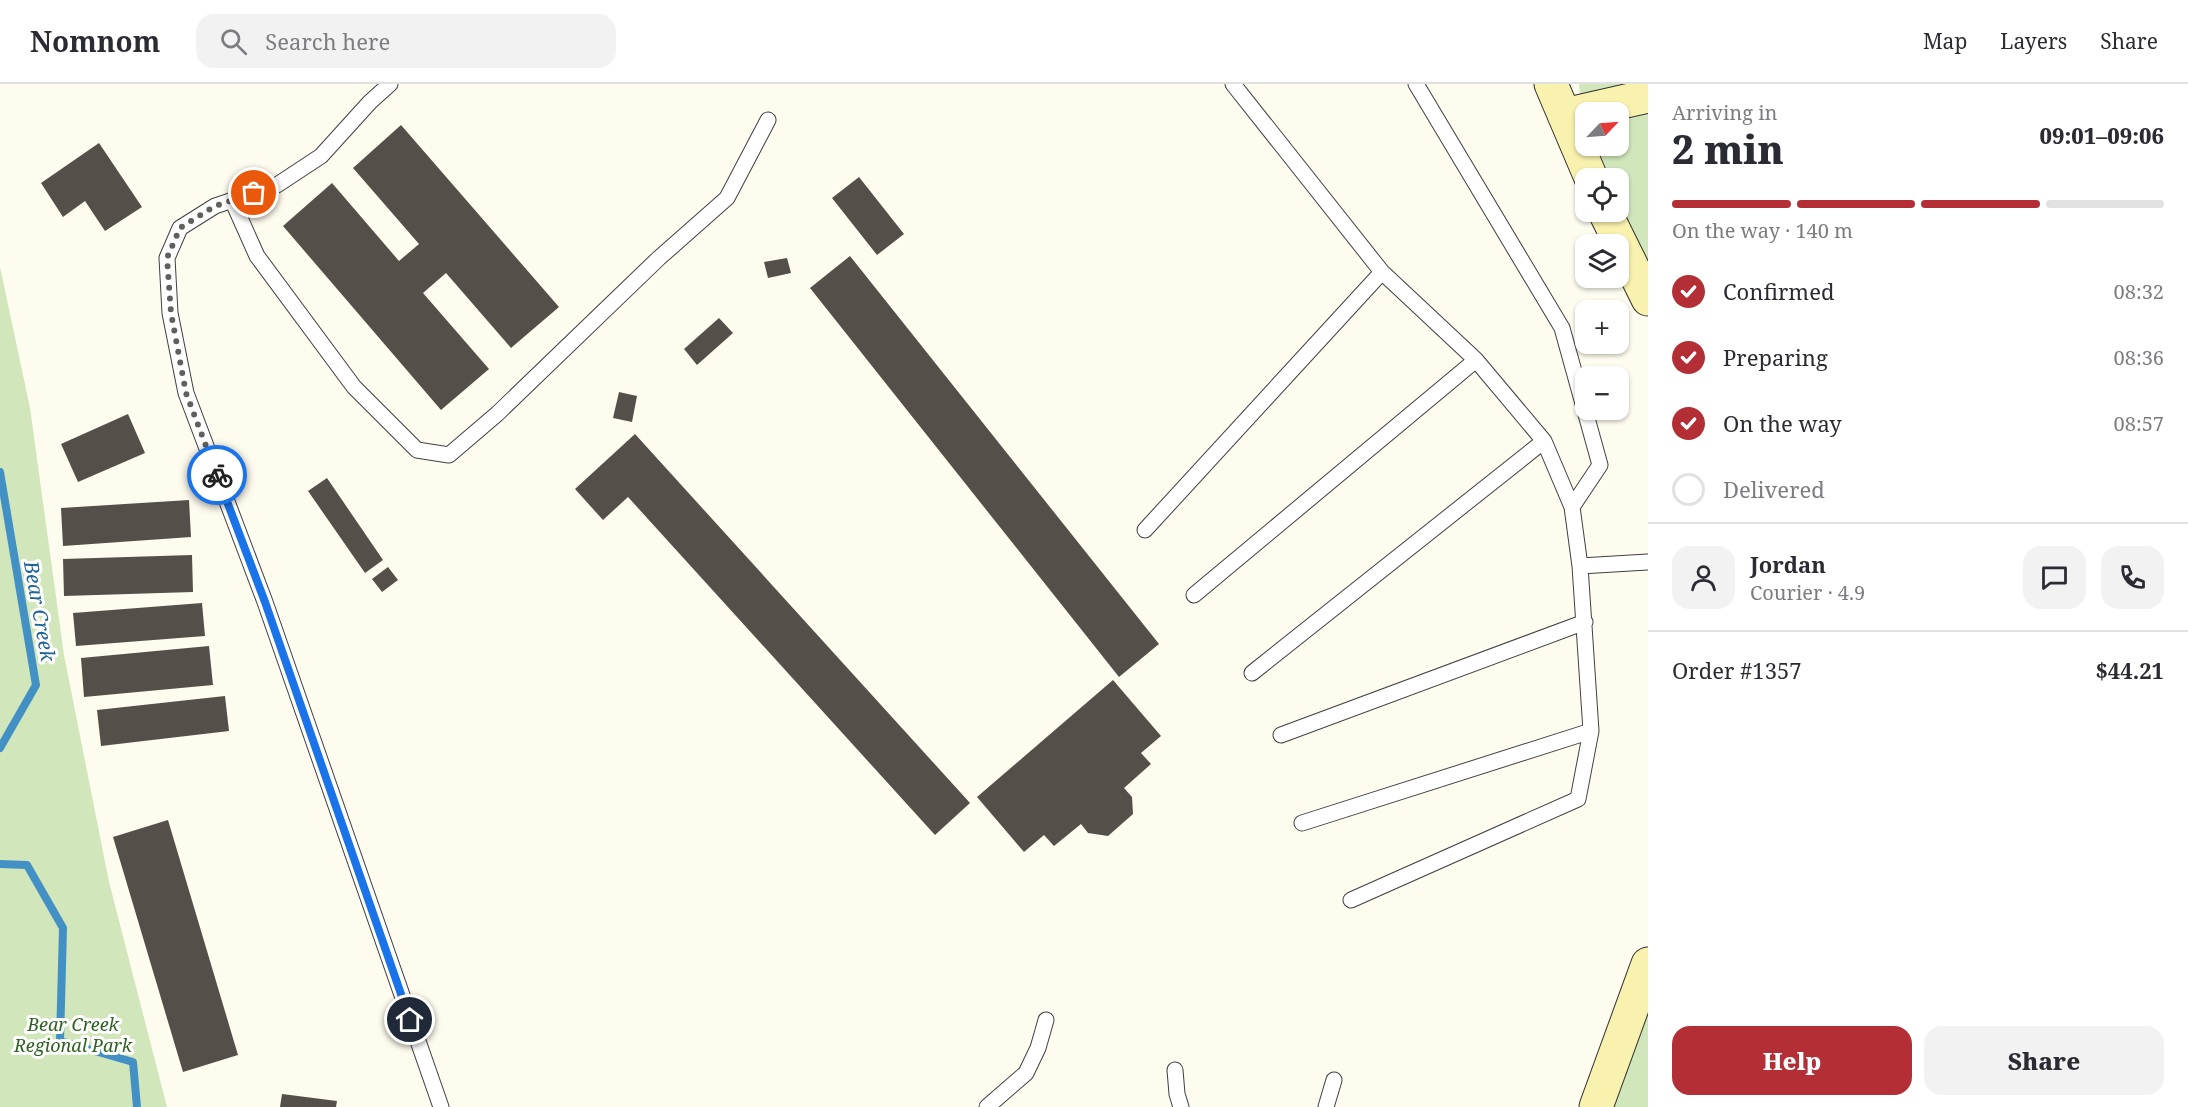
<!DOCTYPE html>
<meta charset="utf-8">
<style>
:root{--surface:#fff;--page:#f2f2f3;--text:#2b2b33;--muted:#7c7c81;--line:#e1e1e2;--accent:#b42f35}
body{margin:0;font-family:"Noto Serif",serif;background:var(--page);color:var(--text);height:100vh;display:flex;flex-direction:column;font-size:22px;white-space:nowrap}
*{box-sizing:border-box;margin:0}
p{font-size:20px;color:var(--muted)}
.icon{flex:none;width:33px;height:33px;fill:none;stroke:currentColor;stroke-width:2;stroke-linecap:round;stroke-linejoin:round}
.map{position:relative;flex:1;overflow:hidden}
.details{display:flex;flex-direction:column;background:var(--surface);width:540px}
.details>*{flex:none}
.needle{width:39px;rotate:65deg}
.fabs{position:absolute;left:1575px;top:18px;display:grid;gap:12px}
.fabs a{display:grid;place-items:center;width:54px;height:54px;border-radius:12px;background:var(--surface);box-shadow:0 2px 4px #0004;font-size:30px}
.pin{position:absolute;display:grid;place-items:center;width:51px;height:51px;color:#fff;margin:-26px;border:3px solid #fff;border-radius:50%;box-shadow:0 2px 6px #0007}
.courier{position:absolute;display:grid;place-items:center;width:60px;height:60px;margin:-30px;border:4px solid #1a73e8;border-radius:50%;background:#fff;color:#222;box-shadow:0 2px 8px #0007}
.summary em{font-style:normal;font-weight:800}
.summary div{display:flex;flex-direction:column-reverse}
.summary{display:flex;align-items:center;justify-content:space-between;height:102px;padding:0 24px}
h1{font-size:39px;font-weight:800;line-height:45px}
.bar{display:grid;grid-template-columns:repeat(4,1fr);gap:9px 6px;align-content:center;height:72px;padding:0 24px}
.bar i{height:8px;border-radius:4px;background:var(--line)}
.bar .active{background:var(--accent)}
.bar p{grid-column:span 4}
.line{display:flex;align-items:center;gap:15px;padding:0 24px;border-top:2px solid var(--line)}
.line div{flex:1}
.round{display:grid;place-items:center;flex:none;width:63px;height:63px;border-radius:18px;background:var(--page)}
ol{padding:0 24px;list-style:none}
li{display:flex;align-items:center;gap:18px;height:66px}
li p{margin-inline-start:auto}
li .icon{padding:6px;border-radius:50%;background:var(--accent);color:#fff;stroke-width:4}
li:last-child{color:var(--muted)}
li i{width:33px;height:33px;border:3px solid var(--line);border-radius:50%}
.primary-button{display:flex;gap:12px;margin-top:auto;padding:12px 24px}
.primary-button a{flex:1;height:69px;border-radius:18px;background:var(--accent);color:#fff;font-size:24px;font-weight:800;line-height:69px;text-align:center}
.primary-button a+a{background:var(--page);color:var(--text)}
header{display:flex;align-items:center;gap:36px;box-sizing:border-box;height:84px;padding:0 30px;background:var(--surface);border-bottom:2px solid var(--line)}
header strong{font-size:28px}
nav{display:flex;gap:33px;margin-inline-start:auto;font-size:21px}
.search{width:420px;height:54px;background:var(--page);display:flex;align-items:center;gap:15px;box-sizing:border-box;padding:0 21px;border-radius:18px;color:var(--muted);font-size:22px}
main{display:flex;flex:1;min-height:0}
.map>svg:first-child{display:block}
</style>
<header>
<strong>Nomnom</strong>
<div class="search"><svg class="icon" aria-label="search" viewBox="0 0 24 24"><circle cx="10" cy="10" r="6"/><path d="M15 15l6 6"/></svg>Search here</div>
<nav><a>Map</a><a>Layers</a><a>Share</a></nav>
</header>
<main>
<div class="map">
<svg width="1648" height="1023" viewBox="0 0 1648 1023">
<rect width="100%" height="100%" fill="#fefbef"/>
<path fill="#d1e6bb" d="M1579,0H1648V216L1618,128V94H1591L1586,62H1618V28H1586L1585,58Z
M0,183L30,324L64,571L109,798L167,1023H0Z
M1648,880V1023H1596Z"/>
<g fill="none" stroke-linecap="round" stroke-linejoin="round">
<path stroke="#4391c4" stroke-width="8" d="M0,388L36,601L0,664
M0,780L27,781L63,844L60,957L133,978L137,1023"/>
</g>
<path fill="#554f4a" d="M401,41L559,223L511,264L446,189L423,209L489,285L441,326L283,142L332,99L399,177L419,160L353,84Z
M99,59L142,123L105,147L85,117L63,133L41,99Z
M859,93L904,150L877,171L832,114Z
M850,172L1159,560L1119,593L810,204Z
M787,174L791,189L768,194L764,178Z
M719,234L733,249L697,281L684,265Z
M619,308L637,312L632,338L613,334Z
M128,330L145,369L78,398L61,360Z
M635,350L970,719L935,751L628,413L603,436L575,405Z
M327,394L383,476L365,489L308,407Z
M189,416L191,453L63,462L61,424Z
M192,471L193,508L64,512L63,475Z
M388,483L398,496L382,508L372,495Z
M202,519L205,552L76,562L73,529Z
M209,562L213,601L84,613L81,574Z
M1113,596L1161,652L1141,669L1151,680L1124,704L1132,713L1133,730L1108,752L1088,749L1081,740L1054,762L1044,751L1024,768L977,713Z
M225,612L229,647L101,662L97,626Z
M168,736L238,971L183,988L113,753Z
M282,1010L337,1017L336,1023H280Z"/>
<g fill="none" stroke-linecap="round" stroke-linejoin="round">
<defs>
<path id="lane" d="M390,0L370,18L321,72L277,101L215,122L180,144L167,174L170,229L186,309L265,518L441,1023
M1233,0L1382,188L1476,276L1544,357L1572,423L1580,482L1591,647L1578,715L1351,816
M1416,0L1562,244L1600,381L1572,423
M232,116L257,172L354,303L417,366L449,371L497,330L659,174L727,114L768,36
M1145,446L1382,188
M1580,482L1648,478
M1194,511L1476,276
M1252,589L1544,357
M1281,651L1585,538
M1302,739L1591,647
M1175,986L1177,1010L1181,1023
M987,1023L1026,989L1038,964L1046,936
M1326,1023L1334,996"/>
<path id="secondary" d="M1551,0L1591,94
M1564,31L1648,12
M1605,128L1648,215
M1596,1023L1648,880"/>
</defs>
<use href="#lane" stroke="#404040" stroke-width="17"/>
<use href="#secondary" stroke="#2f2f2f" stroke-width="35"/>
<use href="#lane" stroke="#fff" stroke-width="15"/>
<use href="#secondary" stroke="#f9f1ae" stroke-width="33"/>
</g>
<g fill="none" stroke-linecap="round" stroke-linejoin="round">
<path stroke="#61605c" stroke-width="6" stroke-dasharray="0 10.8" d="M217,391L186,309L171,229L167,174L180,144L215,122L254,109"/>
<path stroke="#1a73e8" stroke-width="8" d="M217,391L265,518L410,936"/>
</g>
<g text-anchor="middle" dominant-baseline="central" stroke-width="6" stroke-linejoin="round" paint-order="stroke">
<g font-size="18" font-style="italic" fill="#2f6122" stroke="#fff">
<text x="73" y="940">Bear Creek<tspan x="73" dy="21">Regional Park</tspan></text>
</g>
<g font-size="20" font-style="italic" fill="#1f6397" stroke="#fff">
<text transform="translate(40 527) rotate(80)">Bear Creek</text>
</g>
</g>
</svg>
<div class="fabs">
<a><svg class="needle" viewBox="-14 -14 28 28"><path d="M0-13l5 13h-10z" fill="#e53935"/><path d="M0 13l5-13h-10z" fill="#7c7c81"/></svg></a>
<a><svg class="icon" aria-label="locate" viewBox="0 0 24 24"><circle cx="12" cy="12" r="6"/><path d="M12 2v4M12 18v4M2 12h4M18 12h4"/></svg></a>
<a><svg class="icon" aria-label="layers" viewBox="0 0 24 24"><path d="M12 4l9 5-9 5-9-5zM3 14l9 5 9-5"/></svg></a>
<a>+</a>
<a>−</a>
</div>
<div class="pin" style="left:254px;top:109px;background:#ea580c"><svg class="icon" aria-label="bag" viewBox="0 0 24 24"><path d="M5 8h14l-1 12H6zM9 8a3 3 0 0 1 6 0"/></svg></div>
<div class="pin" style="left:410px;top:936px;background:#1f2937"><svg class="icon" aria-label="home" viewBox="0 0 24 24"><path d="M3 11l9-7 9 7M6 9v11h12V9"/></svg></div>
<div class="courier" style="left:217px;top:391px"><svg class="icon" aria-label="bike" viewBox="0 0 24 24"><circle cx="6" cy="16" r="4"/><circle cx="18" cy="16" r="4"/><path d="M6 16l4-8h5l3 8M10 8l3 8H6M13 5h3"/></svg></div>
</div>
<section class="details">
<div class="summary"><div><h1>2 min</h1><p>Arriving in</p></div><em>09:01–09:06</em></div>
<div class="bar"><i class="active"></i><i class="active"></i><i class="active"></i><i></i><p>On the way · 140 m</p></div>
<ol>
<li><svg class="icon" aria-label="check" viewBox="0 0 24 24"><path d="M5 12l5 5 9-10"/></svg>Confirmed<p>08:32</p></li>
<li><svg class="icon" aria-label="check" viewBox="0 0 24 24"><path d="M5 12l5 5 9-10"/></svg>Preparing<p>08:36</p></li>
<li><svg class="icon" aria-label="check" viewBox="0 0 24 24"><path d="M5 12l5 5 9-10"/></svg>On the way<p>08:57</p></li>
<li><i></i>Delivered</li>
</ol>
<div class="line" style="height:108px"><a class="round"><svg class="icon" aria-label="person" viewBox="0 0 24 24"><circle cx="12" cy="8" r="4"/><path d="M4 21q1-7 8-7t8 7"/></svg></a><div><b>Jordan</b><p>Courier · 4.9</p></div><a class="round"><svg class="icon" aria-label="chat" viewBox="0 0 24 24"><path d="M4 5h16v11H9l-5 4z"/></svg></a><a class="round"><svg class="icon" aria-label="phone" viewBox="0 0 24 24"><path d="M5 4h4l2 5-3 2q2 4 5 5l2-3 5 2v4C11 20 4 13 5 4z"/></svg></a></div>
<div class="line" style="height:78px"><div>Order #1357</div><b>$44.21</b></div>
<div class="primary-button"><a>Help</a><a>Share</a></div>
</section>
</main>
